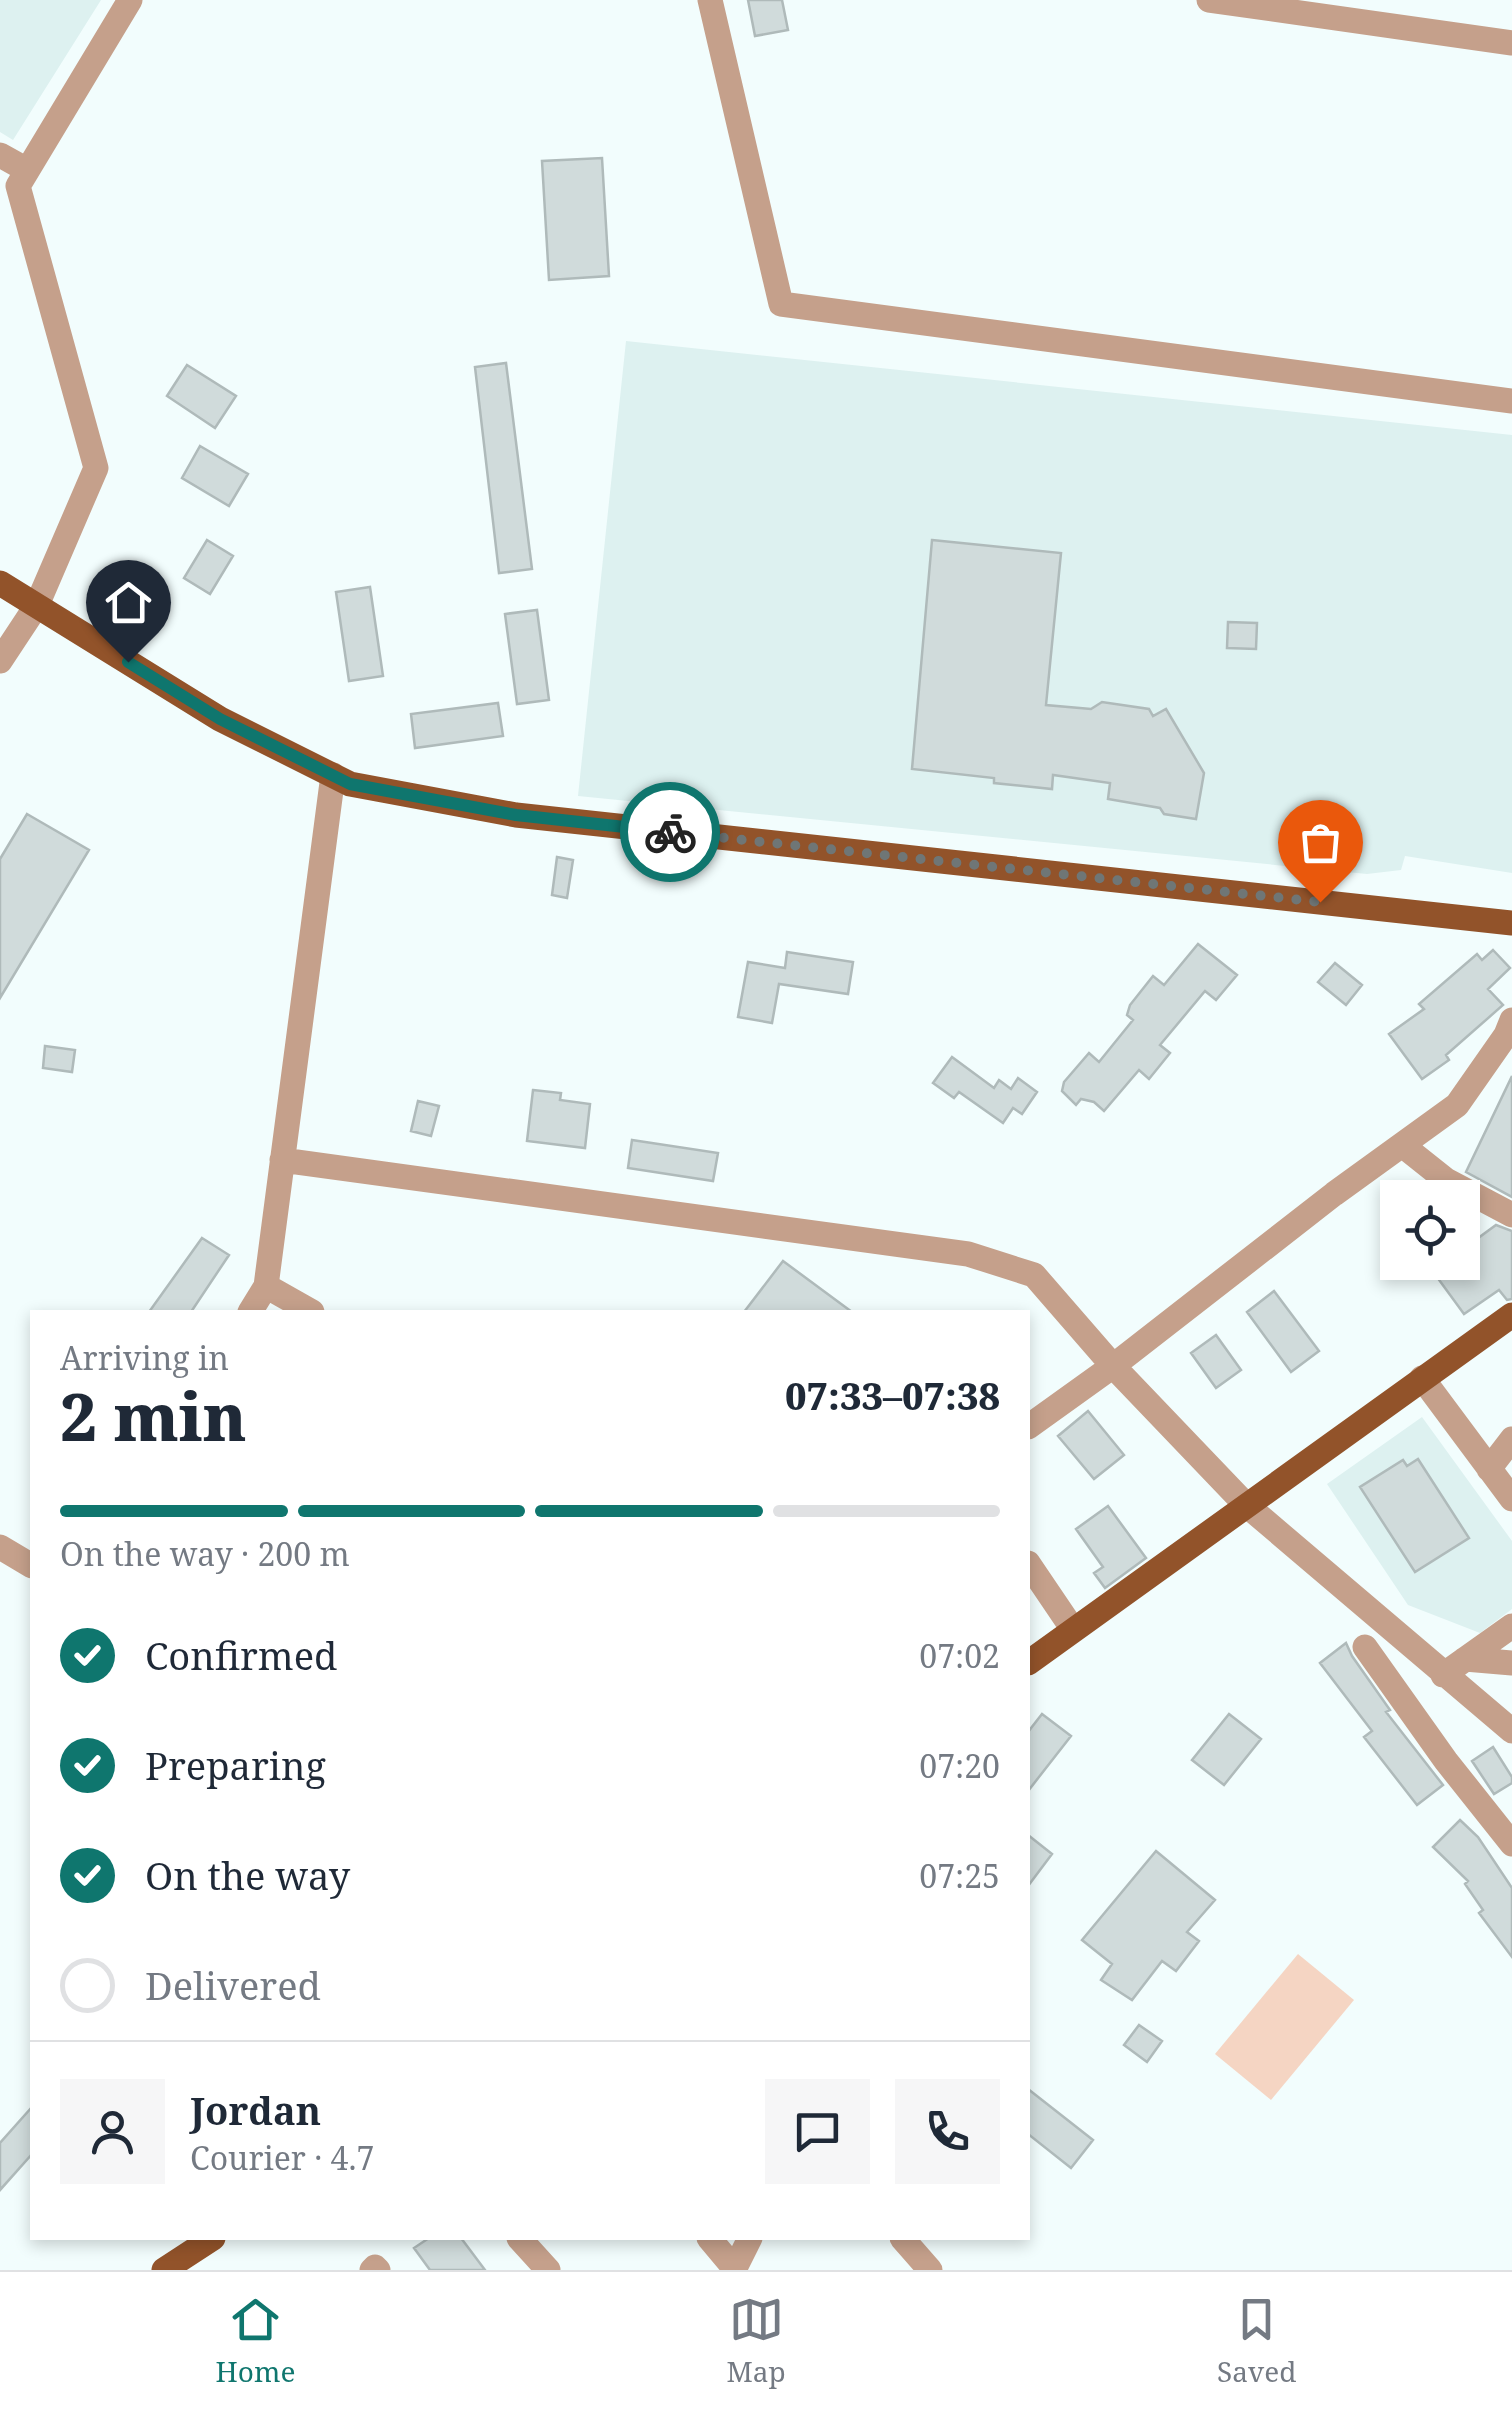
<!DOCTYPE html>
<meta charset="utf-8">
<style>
:root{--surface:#fff;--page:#f6f6f7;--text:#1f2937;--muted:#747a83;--line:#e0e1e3;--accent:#0f766e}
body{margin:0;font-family:"Noto Serif",serif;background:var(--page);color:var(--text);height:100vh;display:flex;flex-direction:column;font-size:38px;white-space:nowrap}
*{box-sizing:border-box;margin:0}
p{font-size:32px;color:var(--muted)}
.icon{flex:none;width:55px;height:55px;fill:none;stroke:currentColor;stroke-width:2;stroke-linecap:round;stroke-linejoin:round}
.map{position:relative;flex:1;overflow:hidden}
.sheet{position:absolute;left:30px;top:1310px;width:1000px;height:930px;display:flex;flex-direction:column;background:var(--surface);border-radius:0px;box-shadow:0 5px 15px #0003}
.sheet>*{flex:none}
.buttons{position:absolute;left:1380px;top:1180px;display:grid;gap:20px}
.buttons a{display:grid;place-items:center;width:100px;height:100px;border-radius:0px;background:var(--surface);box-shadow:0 5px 15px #0003;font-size:50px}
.pin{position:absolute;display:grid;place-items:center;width:85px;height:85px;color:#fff;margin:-102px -42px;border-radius:50% 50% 50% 0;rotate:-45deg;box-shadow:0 0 10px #0007}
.pin .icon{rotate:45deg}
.courier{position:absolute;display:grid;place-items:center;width:100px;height:100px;margin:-50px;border:8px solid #0f766e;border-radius:50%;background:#fff;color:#222;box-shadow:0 2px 12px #0007}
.summary em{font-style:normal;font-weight:800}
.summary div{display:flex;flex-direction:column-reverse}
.summary{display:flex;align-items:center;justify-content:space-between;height:170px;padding:0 30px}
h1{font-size:65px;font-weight:800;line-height:75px}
.bar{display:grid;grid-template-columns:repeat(4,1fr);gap:15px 10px;align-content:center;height:120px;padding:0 30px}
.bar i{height:12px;border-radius:8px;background:var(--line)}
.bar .active{background:var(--accent)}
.bar p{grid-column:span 4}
.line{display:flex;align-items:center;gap:25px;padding:0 30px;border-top:2px solid var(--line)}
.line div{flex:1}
.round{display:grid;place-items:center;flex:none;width:105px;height:105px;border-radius:0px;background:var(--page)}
ol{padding:0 30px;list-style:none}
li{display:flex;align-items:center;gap:30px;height:110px}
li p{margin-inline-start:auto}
li .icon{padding:10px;border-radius:50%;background:var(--accent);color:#fff;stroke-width:4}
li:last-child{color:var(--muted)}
li i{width:55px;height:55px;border:5px solid var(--line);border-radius:50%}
.tab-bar{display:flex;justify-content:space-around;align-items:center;height:140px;border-top:2px solid var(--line);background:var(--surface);font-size:28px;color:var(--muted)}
.tab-bar a{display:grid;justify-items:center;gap:5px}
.tab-bar .active{color:var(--accent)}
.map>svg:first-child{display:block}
</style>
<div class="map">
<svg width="1512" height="2270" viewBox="0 0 1512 2270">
<rect width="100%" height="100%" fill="#f2fdfd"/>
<path fill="#ddf1f0" d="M0,0H101L13,140L0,132Z
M626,341L1512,435V873L1405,856L1401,870L1367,874L578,796Z
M1422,1417L1512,1541V1609L1480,1633L1408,1605L1327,1484Z"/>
<path fill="#f5d5c3" d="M1298,1954L1354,2000L1271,2100L1215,2054Z"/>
<path fill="#d0dbdb" stroke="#afbaba" stroke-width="2.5" d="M748,0H782L788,30L755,36Z
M602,158L609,276L549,280L542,161Z
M506,363L532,569L499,573L475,367Z
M187,365L236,396L215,428L167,396Z
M200,446L248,474L229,506L182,478Z
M207,540L233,556L210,594L184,578Z
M932,540L1061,553L1046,705L1091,709L1102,702L1149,709L1153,716L1166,709L1204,773L1196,819L1164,814L1160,808L1108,799L1110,783L1053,775L1052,789L994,783V778L912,769Z
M370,587L383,676L349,681L336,592Z
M537,610L549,700L517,704L505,614Z
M1228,622L1257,623L1256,649L1227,648Z
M498,703L503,736L415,748L411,714Z
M27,814L89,850L0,998V859Z
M557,857L573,860L567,898L552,895Z
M1198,944L1237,975L1216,1000L1205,991L1160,1045L1170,1053L1149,1079L1139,1070L1104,1111L1094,1102L1081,1099L1076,1105L1062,1091L1064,1082L1089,1053L1099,1062L1133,1020L1127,1015L1130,1005L1153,976L1164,985Z
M1493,950L1510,968L1488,989L1503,1005L1446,1055L1449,1060L1422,1079L1389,1034L1424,1009L1419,1004L1477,954L1482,960Z
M787,952L853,962L848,994L779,984L772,1023L738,1017L748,962L785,968Z
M1335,963L1362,985L1346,1005L1318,982Z
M45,1046L75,1050L72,1072L43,1068Z
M952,1057L994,1088L999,1080L1011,1089L1018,1078L1037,1092L1022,1114L1013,1108L1003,1123L959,1092L954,1098L933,1083Z
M1512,1076V1197L1466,1172Z
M533,1090L561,1093L560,1100L590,1104L585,1148L527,1141Z
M418,1101L439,1106L431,1136L411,1131Z
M632,1140L718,1153L713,1181L628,1168Z
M1496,1225L1512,1231V1299L1507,1300L1499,1290L1464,1314L1426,1262H1462V1250Z
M202,1238L229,1255L191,1312H149Z
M783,1261L852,1312H744Z
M1274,1291L1319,1351L1291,1372L1247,1312Z
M1216,1335L1241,1370L1216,1388L1191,1353Z
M1088,1411L1124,1455L1094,1479L1058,1436Z
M1418,1459L1469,1538L1415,1572L1360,1487L1403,1460L1407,1466Z
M1108,1506L1146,1558L1105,1588L1094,1573L1103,1567L1076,1529Z
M1346,1643L1352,1656L1390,1710L1386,1712L1443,1785L1417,1805L1364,1737L1372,1731L1320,1663Z
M1042,1714L1071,1736L1028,1791V1732Z
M1229,1714L1261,1739L1224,1785L1192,1760Z
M1493,1747L1512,1777V1783L1494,1794L1472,1761Z
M1460,1820L1478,1837L1512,1888V1957L1479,1913L1483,1910L1465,1884L1468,1881L1433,1847Z
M1028,1835L1052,1854L1028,1886Z
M1156,1851L1215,1900L1187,1932L1199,1941L1176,1971L1162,1961L1132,2000L1101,1980L1112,1964L1082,1940Z
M1139,2025L1162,2041L1147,2062L1124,2045Z
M1028,2089L1093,2140L1071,2168L1028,2134Z
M32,2107V2154L0,2190V2143Z
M429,2238H461L485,2270H430L414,2248Z"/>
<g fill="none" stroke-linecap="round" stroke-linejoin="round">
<path stroke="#c5a08b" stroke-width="25" d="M710,0L781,304L1512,401
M1209,0L1512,43
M0,155L27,170
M0,661L37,605L96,468L18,186L130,0
M1402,1145L1446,1180L1512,1215
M282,1160L968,1254L1034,1275L1113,1366L1245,1504L1512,1731
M266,1286L312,1312
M250,1312L266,1286L333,775
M1422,1378L1512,1499
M1028,1427L1113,1366L1334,1194L1457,1105L1506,1035L1512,1020
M1489,1469L1512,1439
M0,1547L32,1566
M1028,1563L1072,1628
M1365,1647L1446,1761L1512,1844
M1465,1659L1512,1663
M1443,1675L1512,1626
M519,2238L548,2270
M709,2238L735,2269
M902,2238L930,2270
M372,2270L375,2267L378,2270
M734,2270L750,2238"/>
<path stroke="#92532a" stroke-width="25" d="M0,583L220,719L350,784L516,815L1512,923
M1028,1663L1512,1315
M164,2270L213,2238"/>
</g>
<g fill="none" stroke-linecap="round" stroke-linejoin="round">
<path stroke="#6f7676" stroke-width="10" stroke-dasharray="0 18" d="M670,832L1320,902"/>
<path stroke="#0f766e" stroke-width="12" d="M128,662L220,719L350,784L516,815L670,832"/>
</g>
</svg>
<div class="buttons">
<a><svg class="icon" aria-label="locate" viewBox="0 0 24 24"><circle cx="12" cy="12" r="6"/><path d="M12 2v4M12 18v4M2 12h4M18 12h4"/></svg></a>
</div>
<div class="pin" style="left:1320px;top:902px;background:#ea580c"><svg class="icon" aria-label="bag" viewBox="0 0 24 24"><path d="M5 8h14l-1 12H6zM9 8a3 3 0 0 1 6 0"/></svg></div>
<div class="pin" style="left:128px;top:662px;background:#1f2937"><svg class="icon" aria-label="home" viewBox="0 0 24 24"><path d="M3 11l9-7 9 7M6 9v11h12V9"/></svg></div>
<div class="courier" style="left:670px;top:832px"><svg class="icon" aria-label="bike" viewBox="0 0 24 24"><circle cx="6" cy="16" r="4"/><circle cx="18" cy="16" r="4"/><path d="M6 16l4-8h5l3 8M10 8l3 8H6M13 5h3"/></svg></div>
<section class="sheet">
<div class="summary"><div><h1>2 min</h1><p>Arriving in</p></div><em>07:33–07:38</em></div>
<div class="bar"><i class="active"></i><i class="active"></i><i class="active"></i><i></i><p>On the way · 200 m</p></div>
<ol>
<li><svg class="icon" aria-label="check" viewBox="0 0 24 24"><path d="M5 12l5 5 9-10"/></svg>Confirmed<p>07:02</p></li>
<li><svg class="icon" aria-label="check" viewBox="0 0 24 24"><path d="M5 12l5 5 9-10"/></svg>Preparing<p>07:20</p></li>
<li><svg class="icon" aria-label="check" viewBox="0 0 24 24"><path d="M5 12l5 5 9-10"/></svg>On the way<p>07:25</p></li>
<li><i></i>Delivered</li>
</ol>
<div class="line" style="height:180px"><a class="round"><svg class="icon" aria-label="person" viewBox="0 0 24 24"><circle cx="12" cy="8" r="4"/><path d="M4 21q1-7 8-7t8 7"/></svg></a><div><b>Jordan</b><p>Courier · 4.7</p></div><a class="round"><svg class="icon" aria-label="chat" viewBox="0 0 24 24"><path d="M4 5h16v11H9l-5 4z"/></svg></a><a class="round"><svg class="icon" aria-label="phone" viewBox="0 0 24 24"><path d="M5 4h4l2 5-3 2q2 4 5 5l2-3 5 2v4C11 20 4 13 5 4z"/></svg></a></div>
</section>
</div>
<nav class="tab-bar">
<a class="active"><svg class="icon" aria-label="home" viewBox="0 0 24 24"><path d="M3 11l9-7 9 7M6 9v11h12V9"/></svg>Home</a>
<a><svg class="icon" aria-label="map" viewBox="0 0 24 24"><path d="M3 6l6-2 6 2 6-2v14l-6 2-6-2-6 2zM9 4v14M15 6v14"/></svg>Map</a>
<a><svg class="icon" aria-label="saved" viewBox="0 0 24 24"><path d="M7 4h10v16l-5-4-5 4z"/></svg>Saved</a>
</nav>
